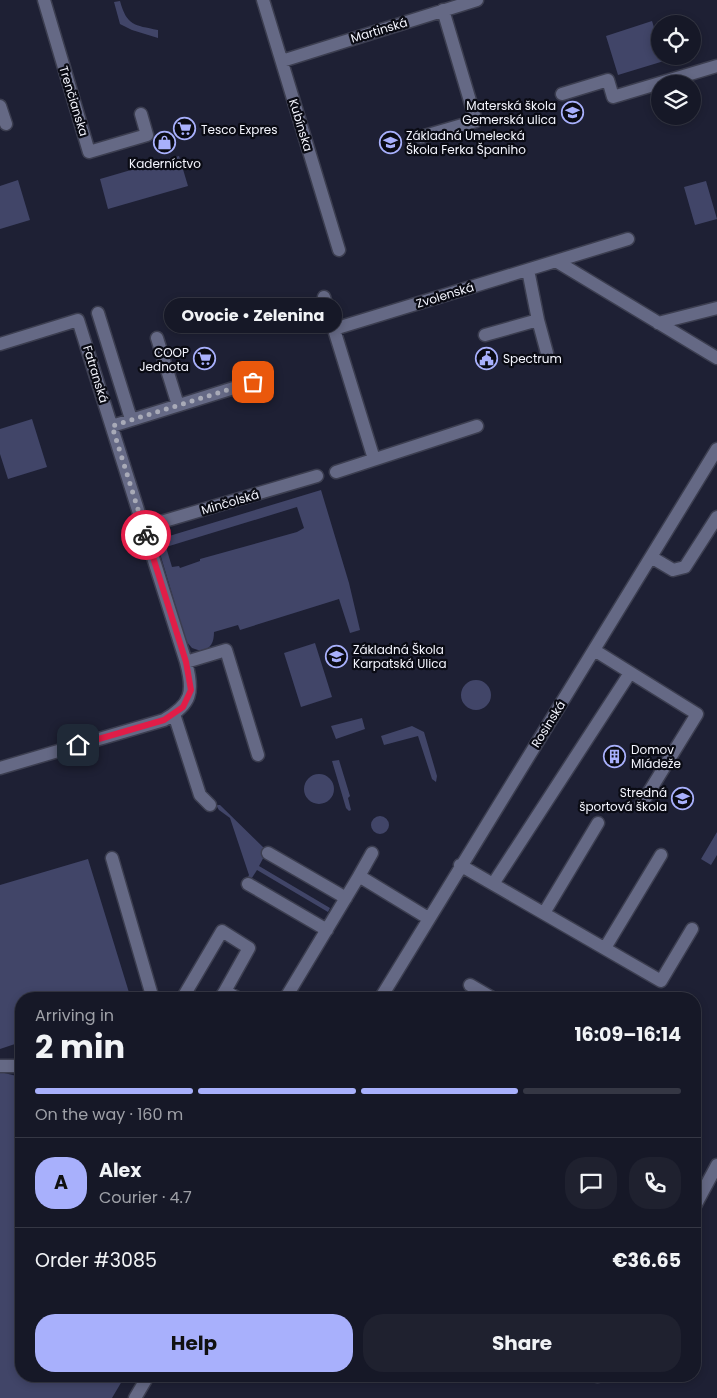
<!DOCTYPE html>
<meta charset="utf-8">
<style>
:root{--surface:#161827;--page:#1f212f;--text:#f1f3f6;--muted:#9ea0a7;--line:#353744;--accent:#a8b0fc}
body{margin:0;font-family:Poppins,sans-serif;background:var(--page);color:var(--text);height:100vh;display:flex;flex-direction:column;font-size:19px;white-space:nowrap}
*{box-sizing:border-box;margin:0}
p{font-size:16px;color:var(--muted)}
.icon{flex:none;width:28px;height:28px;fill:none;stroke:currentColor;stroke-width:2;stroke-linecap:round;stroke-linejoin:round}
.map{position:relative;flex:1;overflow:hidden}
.drawer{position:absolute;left:15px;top:992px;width:686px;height:390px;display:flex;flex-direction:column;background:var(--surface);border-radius:20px;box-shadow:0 2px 8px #0003,0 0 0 1px var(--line)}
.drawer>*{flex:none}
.tools{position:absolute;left:651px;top:15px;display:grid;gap:10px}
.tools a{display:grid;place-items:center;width:50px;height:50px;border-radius:50%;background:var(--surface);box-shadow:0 2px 8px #0003,0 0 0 1px var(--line);font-size:25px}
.pin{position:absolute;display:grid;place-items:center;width:42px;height:42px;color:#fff;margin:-21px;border-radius:10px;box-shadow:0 2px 8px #0006}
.courier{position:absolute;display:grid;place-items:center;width:50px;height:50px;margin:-25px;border:4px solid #e11d48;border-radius:50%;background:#fff;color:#222;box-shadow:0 1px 6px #0007}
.bubble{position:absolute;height:35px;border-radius:18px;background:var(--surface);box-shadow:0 2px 8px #0003,0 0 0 1px var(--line);font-size:16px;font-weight:700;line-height:35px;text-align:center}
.headline em{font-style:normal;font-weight:700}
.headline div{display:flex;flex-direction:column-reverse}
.headline{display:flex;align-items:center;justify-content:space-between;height:85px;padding:0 20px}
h1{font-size:32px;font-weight:700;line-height:38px}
.bar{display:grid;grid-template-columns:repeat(4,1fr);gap:8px 5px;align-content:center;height:60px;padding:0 20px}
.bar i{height:6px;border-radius:4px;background:var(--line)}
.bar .selected{background:var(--accent)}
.bar p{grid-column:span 4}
.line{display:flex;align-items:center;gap:12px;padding:0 20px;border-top:1px solid var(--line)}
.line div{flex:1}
.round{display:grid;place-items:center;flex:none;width:52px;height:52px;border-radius:20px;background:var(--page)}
.action{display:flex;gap:10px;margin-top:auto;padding:10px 20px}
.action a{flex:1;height:58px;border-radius:20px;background:var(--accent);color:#111;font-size:20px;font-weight:700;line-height:58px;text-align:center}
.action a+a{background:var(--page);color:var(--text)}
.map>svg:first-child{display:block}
</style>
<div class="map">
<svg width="717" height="1398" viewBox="0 0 717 1398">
<rect width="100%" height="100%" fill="#1e2034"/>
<path fill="#414568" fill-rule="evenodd" d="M120,1C127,26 134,25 158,30V38L132,30L120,24L114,2Z
M652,21L660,47V56H663L664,61L618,75L606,36Z
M179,156L188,186L108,209L100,179Z
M18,180L30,220L0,229V186Z
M706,181L717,219L695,225L684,187Z
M32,419L47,467L8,479L0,454V429Z
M321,490L349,583L360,630L350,633L339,599L240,630L238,625L214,632C214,642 211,649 201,651L192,648L186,641L156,540ZM297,507L304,528L297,532L200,559V561L180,568L179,566L172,567L166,547Z
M315,643L332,697L301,707L284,653Z
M461 695a15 15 0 1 1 30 0a15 15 0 1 1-30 0Z
M362,718L365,729L336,739L331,726Z
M412,726L424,732L437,776L436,782L432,779L418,736L384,745L381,736Z
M339,760L350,796L348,798L351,810L349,811L346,808L332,761Z
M304 789a15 15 0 1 1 30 0a15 15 0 1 1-30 0Z
M216,805H220L267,851L259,866L330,908L328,912L257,870L250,881L247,879L249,875L230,818L219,810Z
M371 825a9 9 0 1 1 18 0a9 9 0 1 1-18 0Z
M717,832V855L711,865L701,859Z
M88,859L131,999H21V1042L0,1049V885Z
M0,1072L21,1077V1376H125L112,1398H0Z"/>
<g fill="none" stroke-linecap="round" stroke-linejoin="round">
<defs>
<path id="minor" d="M44,0L89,152L147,135L141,114
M263,0L339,250
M282,61L477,0
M562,94L608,80L613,97L717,66
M0,106L6,124
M421,137L476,121L443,10
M556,261L717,358
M324,297L374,459
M98,313L131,419
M538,320L547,353
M658,323L717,308
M334,329L628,239
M485,335L538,320L528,270
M157,338L178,405
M0,344L78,320L186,662C194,692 192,704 164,720L0,768
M112,426L253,382
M336,472L477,426
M144,527L317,476
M651,557L673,570L685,567L717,517
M594,650L697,714L641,805
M186,662L226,650L258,755
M174,714L200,795L210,805
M268,853L346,898
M112,858L153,999
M460,865L661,981L692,929
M359,876L372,853
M248,884L327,930
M493,884L630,673
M544,913L598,823
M605,948L661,855
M470,985L494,999
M182,999L222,931L249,948L225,991
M220,999L225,991L239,999
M285,999L359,876L428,918
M380,999L717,449
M0,1066H21
M695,1206L717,1165
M597,1376H598
M135,1398L148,1376"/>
</defs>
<use href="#minor" stroke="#3c3e50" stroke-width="15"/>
<use href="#minor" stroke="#656985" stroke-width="12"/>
</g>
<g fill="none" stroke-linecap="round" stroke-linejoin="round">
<path stroke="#a8aab7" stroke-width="5" stroke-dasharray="0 9" d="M146,535L112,426L253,382"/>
<path stroke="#e11d48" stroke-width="6" d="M78,745L164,720L183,707L191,690L186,662L146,535"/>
</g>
<defs>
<symbol id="school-ring" viewBox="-11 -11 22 22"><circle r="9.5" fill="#0a0b14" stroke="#a8b0fc" stroke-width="1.5"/><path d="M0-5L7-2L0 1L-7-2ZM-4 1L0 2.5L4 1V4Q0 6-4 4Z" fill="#a8b0fc"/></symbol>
<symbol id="supermarket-ring" viewBox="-11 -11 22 22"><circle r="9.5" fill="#0a0b14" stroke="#a8b0fc" stroke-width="1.5"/><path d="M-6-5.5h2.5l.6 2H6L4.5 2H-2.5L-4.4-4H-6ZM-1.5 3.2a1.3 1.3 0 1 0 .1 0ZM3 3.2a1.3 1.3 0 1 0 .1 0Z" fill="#a8b0fc"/></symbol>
<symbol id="shop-ring" viewBox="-11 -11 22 22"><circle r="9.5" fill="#0a0b14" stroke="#a8b0fc" stroke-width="1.5"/><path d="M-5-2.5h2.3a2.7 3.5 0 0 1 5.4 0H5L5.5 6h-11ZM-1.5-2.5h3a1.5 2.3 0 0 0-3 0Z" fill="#a8b0fc"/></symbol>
<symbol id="civic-ring" viewBox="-11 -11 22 22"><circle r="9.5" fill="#0a0b14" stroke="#a8b0fc" stroke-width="1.5"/><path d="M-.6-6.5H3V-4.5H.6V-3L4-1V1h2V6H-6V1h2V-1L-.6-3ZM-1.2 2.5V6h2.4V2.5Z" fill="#a8b0fc"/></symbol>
<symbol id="building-ring" viewBox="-11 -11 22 22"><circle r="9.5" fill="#0a0b14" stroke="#a8b0fc" stroke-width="1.5"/><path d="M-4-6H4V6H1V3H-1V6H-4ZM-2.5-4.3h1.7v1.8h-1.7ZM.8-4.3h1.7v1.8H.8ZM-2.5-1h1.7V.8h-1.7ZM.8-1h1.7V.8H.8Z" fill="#a8b0fc"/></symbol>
</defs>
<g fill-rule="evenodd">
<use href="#school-ring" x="560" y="100" width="25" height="25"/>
<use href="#supermarket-ring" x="172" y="116" width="25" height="25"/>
<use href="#shop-ring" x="152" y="130" width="25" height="25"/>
<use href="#school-ring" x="378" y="130" width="25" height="25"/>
<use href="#civic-ring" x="474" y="346" width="25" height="25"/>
<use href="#supermarket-ring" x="192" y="346" width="25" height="25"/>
<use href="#school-ring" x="324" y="644" width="25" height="25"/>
<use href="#building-ring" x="602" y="744" width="25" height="25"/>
<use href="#school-ring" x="670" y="786" width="25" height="25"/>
</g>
<g text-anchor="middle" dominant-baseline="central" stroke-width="4.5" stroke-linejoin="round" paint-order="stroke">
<g font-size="12" fill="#f3f4fd" stroke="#0a0b14">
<text transform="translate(379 30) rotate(-17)">Martinská</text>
<text transform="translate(74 101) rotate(73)">Trenčianska</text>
<text transform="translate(301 125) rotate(73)">Kubínska</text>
<text transform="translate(445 295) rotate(-17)">Zvolenská</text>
<text transform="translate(96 374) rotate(73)">Fatranská</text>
<text transform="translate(230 502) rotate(-16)">Minčolská</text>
<text transform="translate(548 724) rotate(-58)">Rosinská</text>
</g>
<g font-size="12" fill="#f3f4fd" stroke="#0a0b14" text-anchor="start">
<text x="556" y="105" text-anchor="end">Materská škola<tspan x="556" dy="14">Gemerská ulica</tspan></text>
<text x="201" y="129">Tesco Expres</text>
<text x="406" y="135">Základná Umelecká<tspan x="406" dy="14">Škola Ferka Španiho</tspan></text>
<text x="165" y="163" text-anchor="middle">Kaderníctvo</text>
<text x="189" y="352" text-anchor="end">COOP<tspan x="189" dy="14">Jednota</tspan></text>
<text x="503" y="358">Spectrum</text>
<text x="353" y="649">Základná Škola<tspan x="353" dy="14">Karpatská Ulica</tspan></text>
<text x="631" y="749">Domov<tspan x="631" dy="14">Mládeže</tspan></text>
<text x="667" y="792" text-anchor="end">Stredná<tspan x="667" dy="14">športová škola</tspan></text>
</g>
</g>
</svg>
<div class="tools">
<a><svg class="icon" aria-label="locate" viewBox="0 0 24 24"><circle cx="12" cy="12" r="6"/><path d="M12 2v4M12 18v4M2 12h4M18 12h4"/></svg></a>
<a><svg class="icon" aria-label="layers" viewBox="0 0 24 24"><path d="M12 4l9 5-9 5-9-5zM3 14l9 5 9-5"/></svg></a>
</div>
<div class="pin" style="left:253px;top:382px;background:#ea580c"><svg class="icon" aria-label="bag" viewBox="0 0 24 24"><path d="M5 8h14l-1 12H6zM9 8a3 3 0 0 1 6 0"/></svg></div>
<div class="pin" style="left:78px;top:745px;background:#1f2937"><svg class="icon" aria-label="home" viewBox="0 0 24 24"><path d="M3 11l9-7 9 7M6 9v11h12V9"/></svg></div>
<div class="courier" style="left:146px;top:535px"><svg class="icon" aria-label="bike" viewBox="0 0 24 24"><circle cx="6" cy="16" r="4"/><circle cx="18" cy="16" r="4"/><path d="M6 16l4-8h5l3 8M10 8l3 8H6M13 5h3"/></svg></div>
<div class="bubble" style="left:164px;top:298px;width:178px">Ovocie • Zelenina</div>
<section class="drawer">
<div class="headline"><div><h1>2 min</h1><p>Arriving in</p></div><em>16:09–16:14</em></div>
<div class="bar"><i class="selected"></i><i class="selected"></i><i class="selected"></i><i></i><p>On the way · 160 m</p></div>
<div class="line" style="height:90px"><b class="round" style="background:var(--accent);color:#111">A</b><div><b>Alex</b><p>Courier · 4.7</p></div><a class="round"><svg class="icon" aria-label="chat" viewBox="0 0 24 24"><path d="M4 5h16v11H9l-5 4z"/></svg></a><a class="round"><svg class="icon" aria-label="phone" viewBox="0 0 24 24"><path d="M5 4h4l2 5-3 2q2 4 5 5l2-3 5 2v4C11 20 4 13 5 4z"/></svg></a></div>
<div class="line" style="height:65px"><div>Order #3085</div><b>€36.65</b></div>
<div class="action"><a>Help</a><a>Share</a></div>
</section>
</div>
